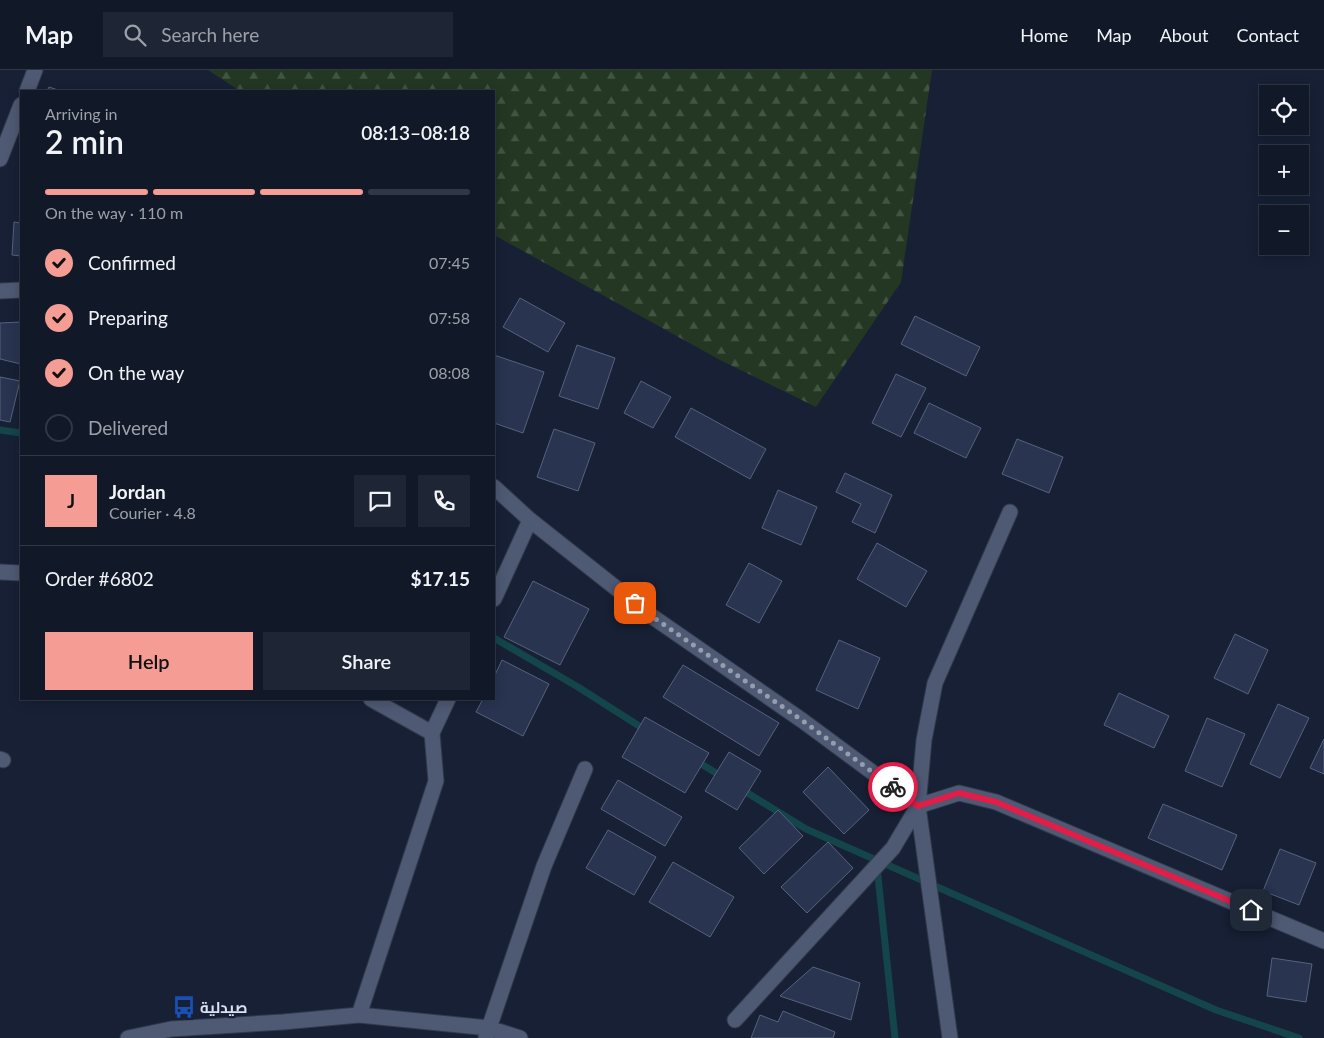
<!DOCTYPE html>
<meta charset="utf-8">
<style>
:root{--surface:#111828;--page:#1e2534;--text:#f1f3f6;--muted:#9ca0a8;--line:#303745;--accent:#f59c94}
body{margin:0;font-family:Lato,Cairo,sans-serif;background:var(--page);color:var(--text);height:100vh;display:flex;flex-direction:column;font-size:19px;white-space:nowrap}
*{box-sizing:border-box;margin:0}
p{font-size:16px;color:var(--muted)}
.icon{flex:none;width:28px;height:28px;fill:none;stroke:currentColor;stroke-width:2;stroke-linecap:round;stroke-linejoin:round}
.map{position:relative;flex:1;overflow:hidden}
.sheet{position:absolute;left:20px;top:20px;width:475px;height:610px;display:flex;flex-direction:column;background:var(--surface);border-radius:0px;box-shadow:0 2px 12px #0003,0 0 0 1px var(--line)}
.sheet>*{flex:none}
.fabs{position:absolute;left:1259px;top:15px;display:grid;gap:10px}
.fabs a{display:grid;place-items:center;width:50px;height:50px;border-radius:0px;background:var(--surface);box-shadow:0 2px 12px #0003,0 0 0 1px var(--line);font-size:25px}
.pin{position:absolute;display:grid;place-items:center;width:42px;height:42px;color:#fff;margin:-21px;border-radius:10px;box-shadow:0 2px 8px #0006}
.courier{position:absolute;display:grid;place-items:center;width:50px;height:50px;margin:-25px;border:4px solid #e11d48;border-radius:50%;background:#fff;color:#222;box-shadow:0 1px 6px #0007}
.overview em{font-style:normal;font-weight:600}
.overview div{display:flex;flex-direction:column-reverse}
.overview{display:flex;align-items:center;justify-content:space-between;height:85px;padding:0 25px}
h1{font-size:32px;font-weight:600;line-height:38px}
.bar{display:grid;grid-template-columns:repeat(4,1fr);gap:8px 5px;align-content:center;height:60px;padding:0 25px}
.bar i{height:6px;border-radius:4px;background:var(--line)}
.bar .on{background:var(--accent)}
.bar p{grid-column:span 4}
.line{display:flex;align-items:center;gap:12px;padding:0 25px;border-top:1px solid var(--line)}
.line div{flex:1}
.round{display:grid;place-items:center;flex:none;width:52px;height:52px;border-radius:0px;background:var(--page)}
ol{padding:0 25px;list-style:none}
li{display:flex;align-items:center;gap:15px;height:55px}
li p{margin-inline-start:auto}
li .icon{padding:5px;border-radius:50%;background:var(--accent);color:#111;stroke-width:4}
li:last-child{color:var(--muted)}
li i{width:28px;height:28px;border:2px solid var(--line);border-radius:50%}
.cta{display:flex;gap:10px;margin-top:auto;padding:10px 25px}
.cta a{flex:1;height:58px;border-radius:0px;background:var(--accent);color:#111;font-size:20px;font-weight:600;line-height:58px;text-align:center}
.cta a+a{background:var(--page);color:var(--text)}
header{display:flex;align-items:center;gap:30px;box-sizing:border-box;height:70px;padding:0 25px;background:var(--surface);border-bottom:1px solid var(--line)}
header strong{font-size:24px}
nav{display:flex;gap:28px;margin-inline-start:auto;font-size:18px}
.search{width:350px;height:45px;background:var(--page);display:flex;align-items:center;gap:12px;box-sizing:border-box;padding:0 18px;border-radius:0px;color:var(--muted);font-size:19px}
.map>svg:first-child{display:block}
</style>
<header>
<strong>Map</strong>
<div class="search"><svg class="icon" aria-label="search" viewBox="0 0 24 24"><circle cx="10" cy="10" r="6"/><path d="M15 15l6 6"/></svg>Search here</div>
<nav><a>Home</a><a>Map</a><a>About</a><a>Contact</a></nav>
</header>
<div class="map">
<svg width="1324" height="968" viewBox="0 0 1324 968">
<defs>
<pattern id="forest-firs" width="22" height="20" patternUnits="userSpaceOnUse" patternTransform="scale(1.25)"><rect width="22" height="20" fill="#233722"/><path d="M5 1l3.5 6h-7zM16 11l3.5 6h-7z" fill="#425442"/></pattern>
</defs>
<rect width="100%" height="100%" fill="#172035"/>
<path fill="url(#forest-firs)" d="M208,0H932L901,212L816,337L720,290L494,165V21H240Z"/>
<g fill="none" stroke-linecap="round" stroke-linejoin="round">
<path stroke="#13454b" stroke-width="7" d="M0,360L21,363
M494,568L578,617L647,661
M695,690L724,708
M741,719L806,759L1216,940L1299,968
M877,797L895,968"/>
</g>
<path fill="#283450" stroke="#57627c" d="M49,17L61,21H47Z
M14,152L21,153V186L12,185Z
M520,228L565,253L548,282L503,257Z
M915,246L980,277L966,306L901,274Z
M21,252V294L0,289V253Z
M577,275L615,288L598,339L559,326Z
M494,285L544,302L523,363L494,353Z
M896,304L926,318L901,367L872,353Z
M0,307L20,311L10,352L0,350Z
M641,311L671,327L653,358L624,343Z
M929,333L981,358L966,388L914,363Z
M691,338L766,379L750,409L675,367Z
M554,359L595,373L578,421L537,407Z
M1017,369L1063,387L1049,423L1002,404Z
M845,403L892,425L875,463L852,452L861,434L836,422Z
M778,420L817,437L801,475L762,458Z
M877,473L927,501L906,537L857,509Z
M749,493L782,511L759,553L726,535Z
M533,511L589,539L560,595L504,567Z
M1235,564L1268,580L1248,624L1214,608Z
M839,570L880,588L858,639L816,620Z
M502,590L549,614L523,666L476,642L483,629H494V607Z
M683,595L779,653L759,686L663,627Z
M1119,623L1169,646L1154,678L1104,655Z
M1278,634L1309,648L1280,708L1250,694Z
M645,647L709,683L685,723L622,687Z
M1207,648L1245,664L1222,717L1185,701Z
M1324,669V704L1310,698Z
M729,682L761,701L737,740L705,721Z
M828,697L869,740L844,764L803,722Z
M618,710L682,747L665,776L601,739Z
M1163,734L1237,765L1222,800L1148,768Z
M778,740L803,766L764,804L739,778Z
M608,760L656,787L634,825L586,798Z
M828,772L853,798L807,843L781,817Z
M1280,779L1316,793L1299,835L1263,821Z
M673,792L734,827L710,867L649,832Z
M1272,888L1312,894L1306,932L1267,926Z
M813,897L860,913L851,950L780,926Z
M783,941L835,962L833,968H751L760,945L778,952Z"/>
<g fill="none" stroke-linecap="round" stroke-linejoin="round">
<defs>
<path id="minor" d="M27,21L35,0
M0,89L21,35
M0,221L21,220
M494,417L530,450L650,545L803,651L918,736L959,723L996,732L1324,871
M0,502L21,503
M494,529L530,450
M432,663L448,629
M0,689L3,690
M359,945L436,711L432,663L371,629
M735,950L893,778L918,736
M486,967L544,796L585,699
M128,968L171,959L283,952L359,945L489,958L520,968
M950,968L918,736L924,670L935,613L1010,442"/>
</defs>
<use href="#minor" stroke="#33394b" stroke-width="17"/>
<use href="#minor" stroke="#4e5973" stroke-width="15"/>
</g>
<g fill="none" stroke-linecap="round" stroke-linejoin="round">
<path stroke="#969daf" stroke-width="5" stroke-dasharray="0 9" d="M635,533L650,545L803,651L893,717"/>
<path stroke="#e11d48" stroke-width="6" d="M893,717L918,736L959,723L996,732L1251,840"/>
</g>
<defs>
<symbol id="bus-bare" viewBox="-9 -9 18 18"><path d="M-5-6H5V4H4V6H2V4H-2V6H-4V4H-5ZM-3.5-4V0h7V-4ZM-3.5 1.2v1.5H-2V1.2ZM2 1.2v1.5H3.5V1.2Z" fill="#1a4fb4" stroke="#172035" stroke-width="2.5" paint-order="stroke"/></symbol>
</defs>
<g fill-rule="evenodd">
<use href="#bus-bare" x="168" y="921" width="32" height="32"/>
</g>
<g text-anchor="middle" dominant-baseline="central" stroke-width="4.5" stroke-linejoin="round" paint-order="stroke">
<g font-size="15" font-weight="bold" fill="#dae1f0" stroke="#172035" text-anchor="start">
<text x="200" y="937">صيدلية</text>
</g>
</g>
</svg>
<div class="fabs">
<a><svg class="icon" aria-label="locate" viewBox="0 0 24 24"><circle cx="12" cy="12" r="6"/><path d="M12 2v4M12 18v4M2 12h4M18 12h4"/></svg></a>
<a>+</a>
<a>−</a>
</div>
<div class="pin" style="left:635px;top:533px;background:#ea580c"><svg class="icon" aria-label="bag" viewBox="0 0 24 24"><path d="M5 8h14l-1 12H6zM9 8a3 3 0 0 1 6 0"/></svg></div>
<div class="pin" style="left:1251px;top:840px;background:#1f2937"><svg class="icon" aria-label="home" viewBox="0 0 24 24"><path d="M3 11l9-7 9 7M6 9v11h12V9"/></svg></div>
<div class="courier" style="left:893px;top:717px"><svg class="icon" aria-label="bike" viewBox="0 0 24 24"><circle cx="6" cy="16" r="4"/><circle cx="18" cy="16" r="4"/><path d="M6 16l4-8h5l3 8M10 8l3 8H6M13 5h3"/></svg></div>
<section class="sheet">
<div class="overview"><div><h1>2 min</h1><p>Arriving in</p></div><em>08:13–08:18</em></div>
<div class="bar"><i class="on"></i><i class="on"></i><i class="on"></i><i></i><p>On the way · 110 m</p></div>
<ol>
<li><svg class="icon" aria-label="check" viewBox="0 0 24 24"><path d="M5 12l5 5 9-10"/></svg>Confirmed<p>07:45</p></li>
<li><svg class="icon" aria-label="check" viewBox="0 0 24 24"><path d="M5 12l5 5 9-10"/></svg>Preparing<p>07:58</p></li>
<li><svg class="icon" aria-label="check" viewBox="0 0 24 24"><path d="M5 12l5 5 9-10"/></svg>On the way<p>08:08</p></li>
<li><i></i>Delivered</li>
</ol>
<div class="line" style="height:90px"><b class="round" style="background:var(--accent);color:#111">J</b><div><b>Jordan</b><p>Courier · 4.8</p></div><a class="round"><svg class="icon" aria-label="chat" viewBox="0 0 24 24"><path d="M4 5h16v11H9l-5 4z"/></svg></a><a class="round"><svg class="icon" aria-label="phone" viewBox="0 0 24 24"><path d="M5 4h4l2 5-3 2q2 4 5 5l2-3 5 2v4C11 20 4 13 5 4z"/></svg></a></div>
<div class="line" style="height:65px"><div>Order #6802</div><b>$17.15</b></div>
<div class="cta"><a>Help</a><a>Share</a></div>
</section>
</div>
